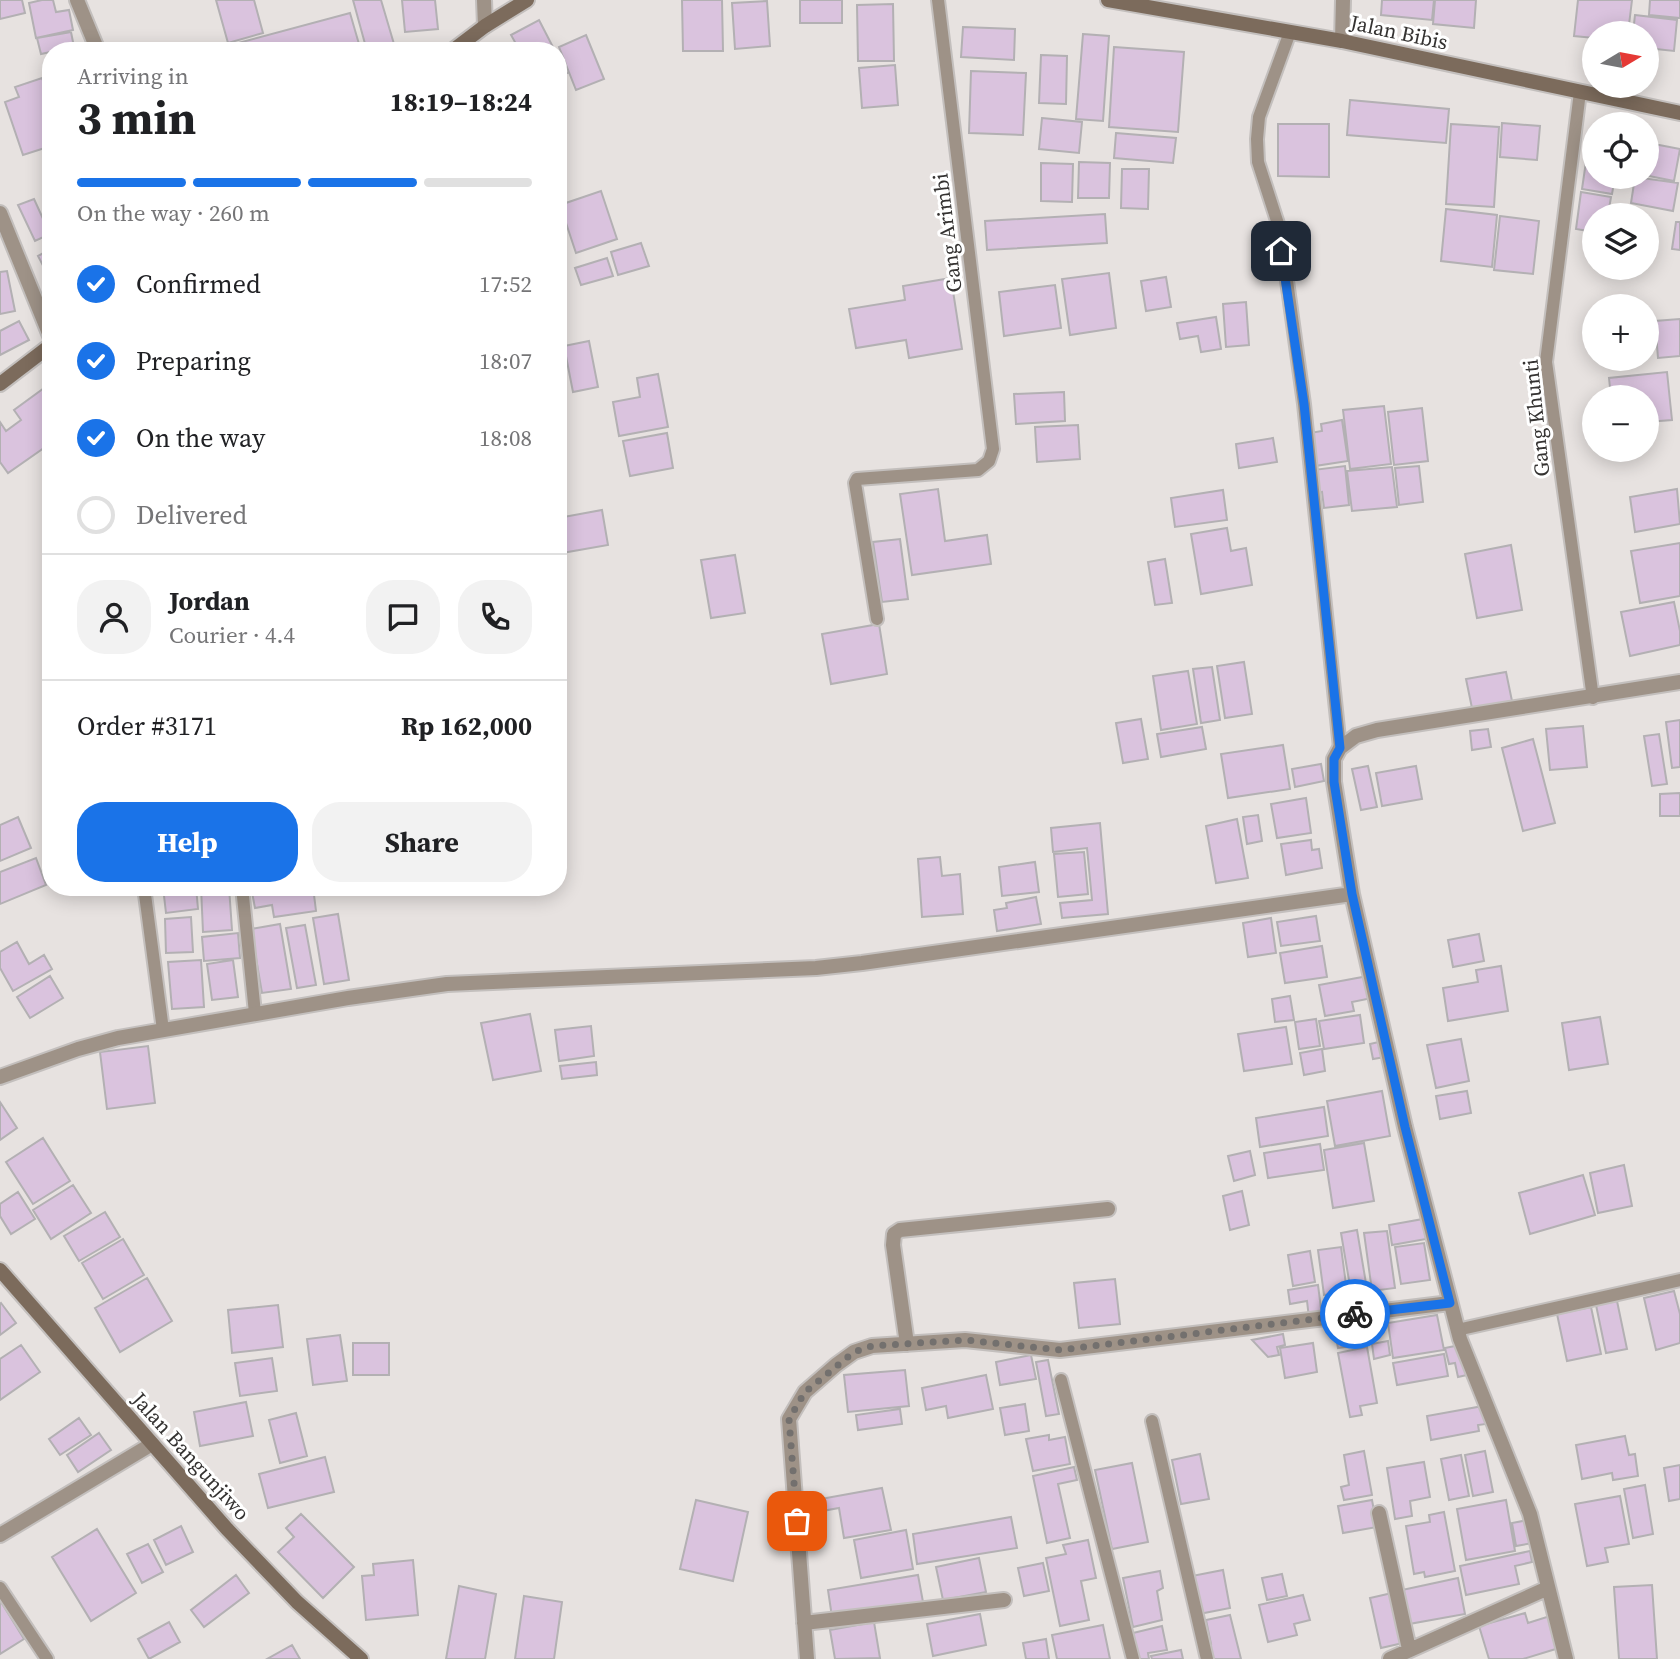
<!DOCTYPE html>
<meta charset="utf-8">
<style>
:root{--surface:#fff;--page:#f2f2f2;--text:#202124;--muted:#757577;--line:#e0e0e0;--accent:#1a73e8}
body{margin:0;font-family:"Source Serif 4",serif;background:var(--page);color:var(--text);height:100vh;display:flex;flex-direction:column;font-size:26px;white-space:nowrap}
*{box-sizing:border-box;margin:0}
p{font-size:23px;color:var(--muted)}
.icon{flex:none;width:38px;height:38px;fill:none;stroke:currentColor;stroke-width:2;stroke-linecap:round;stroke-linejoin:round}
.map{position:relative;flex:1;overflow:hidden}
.details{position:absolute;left:42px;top:42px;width:525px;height:854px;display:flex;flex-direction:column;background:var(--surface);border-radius:28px;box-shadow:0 4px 18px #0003}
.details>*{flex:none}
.needle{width:46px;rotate:80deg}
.fabs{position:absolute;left:1582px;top:21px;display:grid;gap:14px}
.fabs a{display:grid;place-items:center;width:77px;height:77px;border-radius:50%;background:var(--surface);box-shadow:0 4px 18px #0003;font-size:35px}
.pin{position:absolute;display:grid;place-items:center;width:60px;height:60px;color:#fff;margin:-30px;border-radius:14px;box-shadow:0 4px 10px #0006}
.courier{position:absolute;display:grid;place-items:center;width:70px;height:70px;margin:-35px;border:5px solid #1a73e8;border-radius:50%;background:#fff;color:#222;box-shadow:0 2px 9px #0007}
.overview em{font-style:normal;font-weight:700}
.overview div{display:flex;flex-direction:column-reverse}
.overview{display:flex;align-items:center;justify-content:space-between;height:119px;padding:0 35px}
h1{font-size:46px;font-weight:700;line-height:52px}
.bar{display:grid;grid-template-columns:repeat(4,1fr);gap:10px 7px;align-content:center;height:84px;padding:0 35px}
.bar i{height:9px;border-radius:5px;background:var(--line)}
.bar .on{background:var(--accent)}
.bar p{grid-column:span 4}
.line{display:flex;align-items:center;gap:18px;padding:0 35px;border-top:2px solid var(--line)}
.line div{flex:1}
.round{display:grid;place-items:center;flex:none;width:74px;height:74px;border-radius:28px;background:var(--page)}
ol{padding:0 35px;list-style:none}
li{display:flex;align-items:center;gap:21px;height:77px}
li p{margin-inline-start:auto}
li .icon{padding:7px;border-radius:50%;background:var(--accent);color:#fff;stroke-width:4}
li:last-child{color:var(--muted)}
li i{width:38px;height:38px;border:4px solid var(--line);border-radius:50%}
.cta{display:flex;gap:14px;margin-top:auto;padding:14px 35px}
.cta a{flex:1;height:80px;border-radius:28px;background:var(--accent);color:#fff;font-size:28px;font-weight:700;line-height:80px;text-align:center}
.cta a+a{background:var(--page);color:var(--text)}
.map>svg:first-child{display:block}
</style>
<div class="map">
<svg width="1680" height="1659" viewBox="0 0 1680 1659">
<rect width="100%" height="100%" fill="#e7e2e0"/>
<path fill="#dac3de" stroke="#b3b0b3" stroke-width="2" d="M0,0H22L25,13L0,19Z
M42,0H53L56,12L69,10L73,30L36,38L29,3Z
M216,0H254L263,33L228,43Z
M353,0H381L394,44L367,51Z
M402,0H435L438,29L405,32Z
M682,0H722L723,51H683Z
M800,0H842V23H800Z
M1382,0H1434L1432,20L1381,15Z
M1435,0H1476L1474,28L1433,24Z
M1578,0H1632L1628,33H1594V38L1574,36Z
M1650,0H1680V18L1649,15Z
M767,1L770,46L735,49L732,3Z
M893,4L894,61H858L857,5Z
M350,13L361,51H233L231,45Z
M1635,15L1677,20L1674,51L1647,48V33H1633Z
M539,20L555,51H520L511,35Z
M963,27L1015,29L1014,60L961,57Z
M71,32L74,47L41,54L37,38Z
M1083,34L1109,36L1103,121L1076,119Z
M586,35L604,79L576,90L559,47Z
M1114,47L1184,52L1178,132L1109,127Z
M1041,55L1067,56L1066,104L1039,103Z
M558,57L567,73L558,77Z
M895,65L898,105L862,108L859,68Z
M971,71L1026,73L1023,135L969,133Z
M42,78L46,89L51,87V146L23,155L5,102L19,97L15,87Z
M1350,100L1449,109L1446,143L1347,135Z
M1042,118L1082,122L1079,153L1039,149Z
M1502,123L1540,126L1537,160L1500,157Z
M1278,124H1329V177L1278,176Z
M1451,124L1499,127L1494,207L1446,204Z
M1116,133L1176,138L1173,163L1114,158Z
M1589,141L1594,142V177H1615L1612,194L1582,189Z
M1654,144L1680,149L1674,181L1649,176Z
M1079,162L1110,163L1109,198H1078Z
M1041,163L1073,164L1072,202L1041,201Z
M1122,169H1149L1148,209L1121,208Z
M1635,177L1678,183L1673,211L1631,203Z
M601,191L617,239L576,253L560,205Z
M1581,192L1611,197L1608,215H1594V232L1576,229Z
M34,199L50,234L35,241L18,205Z
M1446,209L1497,215L1492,267L1441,261Z
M1105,214L1107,243L987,250L985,221Z
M1500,216L1539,221L1533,274L1494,270Z
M1676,222H1680V250L1672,249Z
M641,243L649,266L618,275L611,252Z
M51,249V281L38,256Z
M607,258L613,276L581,285L575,268Z
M7,271L15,311L0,314V272Z
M1109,273L1116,328L1070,335L1062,279Z
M1166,277L1171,307L1146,311L1141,281Z
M951,278L962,349L909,358L906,340L856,348L849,309L905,300L903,286Z
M1055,285L1061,328L1004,336L999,292Z
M1246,302L1249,345L1226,347L1223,304Z
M1216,317L1221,349L1201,352L1198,336L1180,339L1177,323Z
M1680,319V356L1658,358L1655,321Z
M19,321L29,340L0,355V331Z
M589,341L598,387L573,392L564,346Z
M1667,372L1672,420L1647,422V397H1611L1609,378Z
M658,374L668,427L619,436L613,402L640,397L637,378Z
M51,383V443L8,473L0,462V422L6,431L21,420L14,410Z
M1064,392L1065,421L1016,424L1014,394Z
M1384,406L1391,464L1350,469L1343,410Z
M1422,408L1428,461L1394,465L1388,412Z
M1342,420L1348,461L1315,466L1310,433L1322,431L1321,424Z
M1078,425L1080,459L1037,462L1035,427Z
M667,433L673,468L630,476L623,441Z
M1273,438L1277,462L1239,468L1236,444Z
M1345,466L1349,505L1324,508L1322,492L1315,493L1313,470Z
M1419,466L1423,502L1399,505L1395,468Z
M1392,467L1397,507L1352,511L1347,471Z
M938,489L945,541L987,535L991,564L912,575L900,494Z
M1677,489L1680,524L1635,532L1630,497Z
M1223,490L1227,520L1175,527L1171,498Z
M602,510L608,545L562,553L558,518Z
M1227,528L1231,551L1246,548L1252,585L1201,594L1191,534Z
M900,539L908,599L882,602L873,542Z
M1680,543V596L1640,603L1631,551Z
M1511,545L1522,610L1477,618L1465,554Z
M735,555L745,613L711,618L701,560Z
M1165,559L1172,603L1155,605L1148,562Z
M1674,602L1680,631V645L1630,656L1621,612Z
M879,624L887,674L831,684L822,634Z
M1244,662L1252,714L1225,718L1217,666Z
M1212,667L1220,720L1201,723L1193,669Z
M1188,671L1197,724L1161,730L1153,676Z
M1506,672L1512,701L1472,708L1466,679Z
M1141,719L1148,759L1123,763L1116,723Z
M1680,720V767L1672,768L1666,722Z
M1583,726L1587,767L1550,770L1546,729Z
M1202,727L1206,749L1161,757L1157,734Z
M1488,729L1491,747L1472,750L1470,731Z
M1659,734L1667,784L1652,786L1644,736Z
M1533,739L1555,823L1523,831L1502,748Z
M1283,745L1290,789L1228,798L1221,754Z
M1321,764L1324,781L1295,787L1292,769Z
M1368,766L1377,807L1361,810L1352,769Z
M1416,766L1422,799L1382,806L1376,773Z
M1680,793V816H1660V794Z
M1306,798L1311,833L1277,838L1271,804Z
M1258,815L1262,841L1247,844L1243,817Z
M18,817L31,848L0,861V825Z
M1237,819L1248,878L1216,883L1206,826Z
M1100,823L1108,914L1062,918L1060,903L1092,900L1087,848L1053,852L1051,828Z
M1311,840L1312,850L1319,849L1322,868L1286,875L1281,844Z
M1084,852L1088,894L1058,897L1054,854Z
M940,857L942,876L960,874L963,914L922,917L918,859Z
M36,858L46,885L0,904V872Z
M1035,862L1039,892L1002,896L999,867Z
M163,887H196L198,909L166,913Z
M201,887H229L232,930L203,932Z
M251,887H313L316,911L274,917L272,905L255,908Z
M1036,897L1041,924L997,931L994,910L1007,908L1006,903Z
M338,914L349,980L324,984L313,918Z
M1316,916L1320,941L1281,946L1277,922Z
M191,917L193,952L166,953L165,919Z
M1271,918L1276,953L1248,957L1243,923Z
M280,924L291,989L262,993L251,929Z
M305,925L316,985L297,988L286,928Z
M238,933L240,958L204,961L202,937Z
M1479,934L1484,961L1453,967L1448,940Z
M17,942L29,964L44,955L52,969L13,991L0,968V952Z
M1322,946L1327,977L1285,983L1280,953Z
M201,960L204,1007L172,1009L168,962Z
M233,960L238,997L212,1000L207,964Z
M1501,966L1508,1011L1448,1021L1443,988L1478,982L1476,970Z
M50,976L63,998L30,1018L17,997Z
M1368,976L1372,998L1352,1002L1354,1011L1325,1016L1319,985Z
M1290,996L1294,1020L1275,1022L1272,999Z
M530,1014L541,1071L493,1080L481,1023Z
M1360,1015L1364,1043L1324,1049L1319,1021Z
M1600,1017L1608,1064L1569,1070L1562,1023Z
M1316,1019L1320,1046L1299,1049L1295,1022Z
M591,1026L594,1056L559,1061L555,1030Z
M1286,1027L1292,1064L1244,1071L1238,1034Z
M1461,1039L1469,1081L1436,1088L1427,1045Z
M1383,1041L1385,1057L1373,1059L1370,1044Z
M148,1046L155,1103L107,1109L100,1052Z
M1322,1049L1325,1071L1304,1075L1300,1053Z
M596,1062L597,1075L562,1079L560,1066Z
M1382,1091L1390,1136L1335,1146L1327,1101Z
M1467,1091L1471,1113L1440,1119L1436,1096Z
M0,1102L17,1128L0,1140Z
M1324,1107L1328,1136L1260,1147L1256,1118Z
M43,1138L70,1181L33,1204L6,1162Z
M1364,1143L1374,1201L1333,1208L1324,1150Z
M1320,1144L1324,1170L1268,1178L1264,1153Z
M1250,1151L1255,1175L1234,1181L1228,1156Z
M1624,1165L1632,1206L1598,1213L1590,1173Z
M1583,1175L1595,1215L1530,1234L1519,1193Z
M73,1185L91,1213L51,1239L33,1210Z
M1242,1191L1249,1225L1230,1230L1223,1196Z
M18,1192L35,1219L11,1234L0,1216V1204Z
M105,1212L120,1237L79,1261L64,1236Z
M1423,1219L1426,1239L1392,1245L1389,1225Z
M1357,1230L1369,1301L1353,1304L1341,1233Z
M1387,1231L1395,1288L1372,1291L1364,1233Z
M123,1239L144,1275L103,1299L82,1263Z
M1424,1243L1430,1280L1401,1284L1395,1247Z
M1341,1247L1347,1292L1324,1295L1318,1250Z
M1310,1251L1315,1282L1293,1286L1288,1255Z
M147,1278L172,1321L120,1352L95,1308Z
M1115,1279L1120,1324L1079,1328L1074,1283Z
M1318,1285L1322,1316L1309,1318L1307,1301L1290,1304L1288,1290Z
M1674,1291L1680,1314V1343L1656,1350L1644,1298Z
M1617,1301L1627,1349L1606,1353L1596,1305Z
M1,1303L16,1323L0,1335V1304Z
M278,1305L283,1347L232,1353L228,1310Z
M1591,1307L1601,1354L1567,1361L1557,1314Z
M1437,1315L1444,1350L1393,1358L1388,1323Z
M1367,1325L1370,1343L1338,1348L1336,1337L1348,1335L1346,1328Z
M1283,1334L1285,1345L1277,1347L1279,1355L1268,1357L1252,1340Z
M340,1335L347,1381L313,1385L307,1339Z
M1388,1341L1390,1355L1374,1359L1372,1344Z
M353,1343H389V1375H353Z
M1313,1343L1317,1372L1285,1378L1280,1348Z
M21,1345L40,1372L0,1400V1359Z
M1460,1345L1467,1375L1458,1377L1455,1363L1449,1364L1445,1348Z
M1367,1347L1377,1403L1360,1406L1362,1415L1350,1417L1338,1353Z
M1444,1354L1448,1376L1397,1385L1393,1363Z
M1031,1355L1036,1379L1000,1385L996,1362Z
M272,1358L277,1391L240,1396L235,1363Z
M1048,1360L1059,1414L1046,1416L1036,1362Z
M905,1370L909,1406L848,1412L844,1375Z
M986,1375L993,1409L948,1418L946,1406L926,1410L922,1388Z
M246,1402L253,1436L200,1446L194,1412Z
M1025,1404L1029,1431L1005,1435L1000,1408Z
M1483,1406L1486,1424L1478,1425L1479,1431L1431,1440L1427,1416Z
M900,1409L902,1424L858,1430L856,1415Z
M296,1413L307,1456L280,1463L269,1420Z
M79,1418L91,1435L60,1455L49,1439Z
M99,1433L111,1450L78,1472L67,1455Z
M1049,1435V1440L1065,1437L1070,1464L1033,1471L1026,1439Z
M1625,1436L1629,1455L1635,1454L1638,1476L1613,1480L1612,1473L1582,1479L1576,1445Z
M1364,1451L1372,1495L1344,1500L1341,1487L1349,1485L1344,1455Z
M1485,1451L1493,1492L1473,1496L1465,1455Z
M1200,1454L1209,1499L1181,1504L1172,1460Z
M1461,1455L1469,1496L1449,1500L1441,1459Z
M325,1457L334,1492L268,1508L259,1474Z
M1424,1462L1430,1497L1410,1501L1412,1516L1395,1519L1387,1468Z
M1132,1463L1148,1542L1112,1549L1095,1470Z
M1680,1465V1499L1669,1501L1664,1468Z
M1074,1467L1077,1480L1058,1484L1070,1538L1047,1543L1033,1476Z
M1645,1485L1653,1534L1633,1538L1624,1489Z
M882,1488L891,1530L844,1538L839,1508L817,1512L815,1500Z
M1620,1496L1629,1544L1605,1548L1608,1562L1587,1566L1575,1504Z
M696,1500L748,1512L733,1581L680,1569Z
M1372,1500L1377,1527L1343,1533L1338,1506Z
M1506,1500L1515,1551L1466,1560L1457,1509Z
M1444,1512L1455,1571L1425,1577L1424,1572L1414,1574L1406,1526L1430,1522L1429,1515Z
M301,1514L354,1567L323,1598L278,1552L294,1537L286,1528Z
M1011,1517L1017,1548L917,1564L913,1534Z
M1528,1520L1533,1543L1516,1546L1512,1523Z
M181,1526L193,1552L166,1565L154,1540Z
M97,1529L136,1593L91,1621L52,1557Z
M906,1530L913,1569L861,1578L854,1540Z
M1088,1540L1096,1578L1081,1581L1089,1620L1060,1626L1046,1558L1066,1554L1063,1545Z
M148,1544L163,1572L142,1583L127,1554Z
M1530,1551L1532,1562L1515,1566L1519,1584L1466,1595L1460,1566Z
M979,1558L986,1592L943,1600L936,1567Z
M413,1560L418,1615L366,1620L362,1576L374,1575L373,1564Z
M1043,1563L1049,1591L1024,1596L1018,1568Z
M1223,1570L1230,1608L1199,1614L1192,1576Z
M1160,1571L1163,1588L1157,1591L1162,1620L1133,1627L1123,1578Z
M1282,1574L1287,1596L1267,1600L1262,1578Z
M236,1575L249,1593L204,1627L191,1610Z
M918,1575L923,1602L832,1617L828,1590Z
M1458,1578L1465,1614L1409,1624L1402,1590Z
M1652,1585L1657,1659H1619L1614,1587Z
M459,1586L496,1594L485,1659H446Z
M1392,1593L1403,1643L1381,1648L1370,1598Z
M1303,1595L1310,1620L1294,1624L1297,1635L1268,1642L1259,1605Z
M524,1596L562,1602L554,1659H515Z
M0,1600L24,1639L0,1654Z
M1525,1613L1528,1623L1550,1616L1559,1648L1523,1659H1489L1479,1626Z
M980,1614L986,1645L933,1656L927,1624Z
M1230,1615L1241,1659H1210L1206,1645L1211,1644L1206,1620Z
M169,1622L180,1642L149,1659L138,1639Z
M874,1622L880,1658L835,1659L830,1630Z
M1103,1625L1110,1659H1057L1052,1635Z
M1162,1626L1167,1650L1148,1653L1149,1659H1138L1133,1633Z
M1046,1639L1049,1659H1026L1023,1643Z
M292,1645L300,1659H267Z
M1181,1650L1183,1659H1152L1151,1656Z"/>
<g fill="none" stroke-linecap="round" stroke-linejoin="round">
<defs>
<path id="service" d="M1290,32L1259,117L1257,139L1258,162L1280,230L1304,404L1340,748
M1580,92L1546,362L1593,698
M877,619L855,483L857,479L978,470L989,461L993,449L938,0
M144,887L163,1030
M242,887L255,1013
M1457,1330L1680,1280
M1061,1380L1133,1659
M1152,1421L1207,1659
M0,1588L47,1659"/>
<path id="minor" d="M77,0L98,51
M484,0L485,26
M1342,41L1343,0
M0,213L51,338
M0,1077L78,1049L118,1038L348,998L447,984L816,968L862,963L1352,894
M907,1344L893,1245L894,1234L900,1230L1108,1209
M1379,1513L1409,1649
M0,1535L152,1444
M804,1623L1004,1600
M807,1659L789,1419L805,1392L836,1365L854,1352L872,1346L965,1340L1060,1350L1450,1303
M1390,1659L1548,1588
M1566,1659L1530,1514L1460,1339L1405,1127L1352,894L1334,782V759L1340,748L1356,736L1377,730L1680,682"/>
<path id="secondary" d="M1108,0L1342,41L1680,113
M452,51L485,26L527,0
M0,384L51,345
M0,1270L227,1529L297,1602L361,1659"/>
</defs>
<use href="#service" stroke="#c3bfbd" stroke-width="16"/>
<use href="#minor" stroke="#c3bfbd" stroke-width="18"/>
<use href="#secondary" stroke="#c3bfbd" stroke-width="18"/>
<use href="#service" stroke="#9e9287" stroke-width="12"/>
<use href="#minor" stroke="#9e9287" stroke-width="14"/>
<use href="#secondary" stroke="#7c6b5c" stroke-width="14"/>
</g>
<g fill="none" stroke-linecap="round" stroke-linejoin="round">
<path stroke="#73706e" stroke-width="7" stroke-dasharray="0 12.6" d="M797,1521L789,1419L805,1392L854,1352L872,1346L965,1340L1060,1350L1355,1314"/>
<path stroke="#1a73e8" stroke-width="9" d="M1281,251L1304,404L1340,748L1334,759V782L1352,894L1405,1127L1450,1303L1355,1314"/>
</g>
<g text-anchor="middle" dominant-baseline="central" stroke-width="6" stroke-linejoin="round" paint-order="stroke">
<g font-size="21" fill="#343231" stroke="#fff">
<text transform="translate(1399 32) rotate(12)">Jalan Bibis</text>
<text transform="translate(947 233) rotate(-97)">Gang Arimbi</text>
<text transform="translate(1536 418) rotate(-96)">Gang Khunti</text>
<text transform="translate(191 1456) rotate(48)">Jalan Bangunjiwo</text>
</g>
</g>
</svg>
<div class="fabs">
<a><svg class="needle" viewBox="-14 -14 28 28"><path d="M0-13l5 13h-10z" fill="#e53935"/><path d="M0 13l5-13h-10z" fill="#757577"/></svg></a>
<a><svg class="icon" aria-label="locate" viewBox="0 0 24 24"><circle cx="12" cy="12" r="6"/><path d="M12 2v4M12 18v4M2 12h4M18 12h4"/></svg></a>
<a><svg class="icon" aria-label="layers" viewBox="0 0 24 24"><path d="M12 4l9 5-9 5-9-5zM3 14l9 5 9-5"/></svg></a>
<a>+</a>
<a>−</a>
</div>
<div class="pin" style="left:797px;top:1521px;background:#ea580c"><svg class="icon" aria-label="bag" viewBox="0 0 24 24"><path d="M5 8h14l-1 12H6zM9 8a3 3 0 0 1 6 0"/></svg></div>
<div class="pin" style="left:1281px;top:251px;background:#1f2937"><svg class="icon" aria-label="home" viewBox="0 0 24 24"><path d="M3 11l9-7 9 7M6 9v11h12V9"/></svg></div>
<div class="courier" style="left:1355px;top:1314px"><svg class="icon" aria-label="bike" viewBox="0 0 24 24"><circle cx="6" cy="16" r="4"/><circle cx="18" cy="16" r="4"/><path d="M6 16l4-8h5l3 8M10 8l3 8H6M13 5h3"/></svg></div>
<section class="details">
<div class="overview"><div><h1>3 min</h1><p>Arriving in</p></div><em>18:19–18:24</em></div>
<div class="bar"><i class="on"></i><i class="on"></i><i class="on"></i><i></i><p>On the way · 260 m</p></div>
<ol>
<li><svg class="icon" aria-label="check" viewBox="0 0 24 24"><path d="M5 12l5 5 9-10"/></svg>Confirmed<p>17:52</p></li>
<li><svg class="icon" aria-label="check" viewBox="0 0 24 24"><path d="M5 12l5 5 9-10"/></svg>Preparing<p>18:07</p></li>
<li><svg class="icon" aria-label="check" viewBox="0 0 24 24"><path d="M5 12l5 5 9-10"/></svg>On the way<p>18:08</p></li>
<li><i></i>Delivered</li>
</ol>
<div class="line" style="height:126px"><a class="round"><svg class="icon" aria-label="person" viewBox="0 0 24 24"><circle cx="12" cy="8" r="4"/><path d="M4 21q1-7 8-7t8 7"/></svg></a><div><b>Jordan</b><p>Courier · 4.4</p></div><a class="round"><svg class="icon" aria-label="chat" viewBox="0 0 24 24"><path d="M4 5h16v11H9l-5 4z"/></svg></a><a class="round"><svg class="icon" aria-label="phone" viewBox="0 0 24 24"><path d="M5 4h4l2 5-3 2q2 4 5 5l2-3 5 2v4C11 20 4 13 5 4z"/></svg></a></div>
<div class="line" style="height:91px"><div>Order #3171</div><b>Rp 162,000</b></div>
<div class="cta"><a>Help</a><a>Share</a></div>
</section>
</div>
